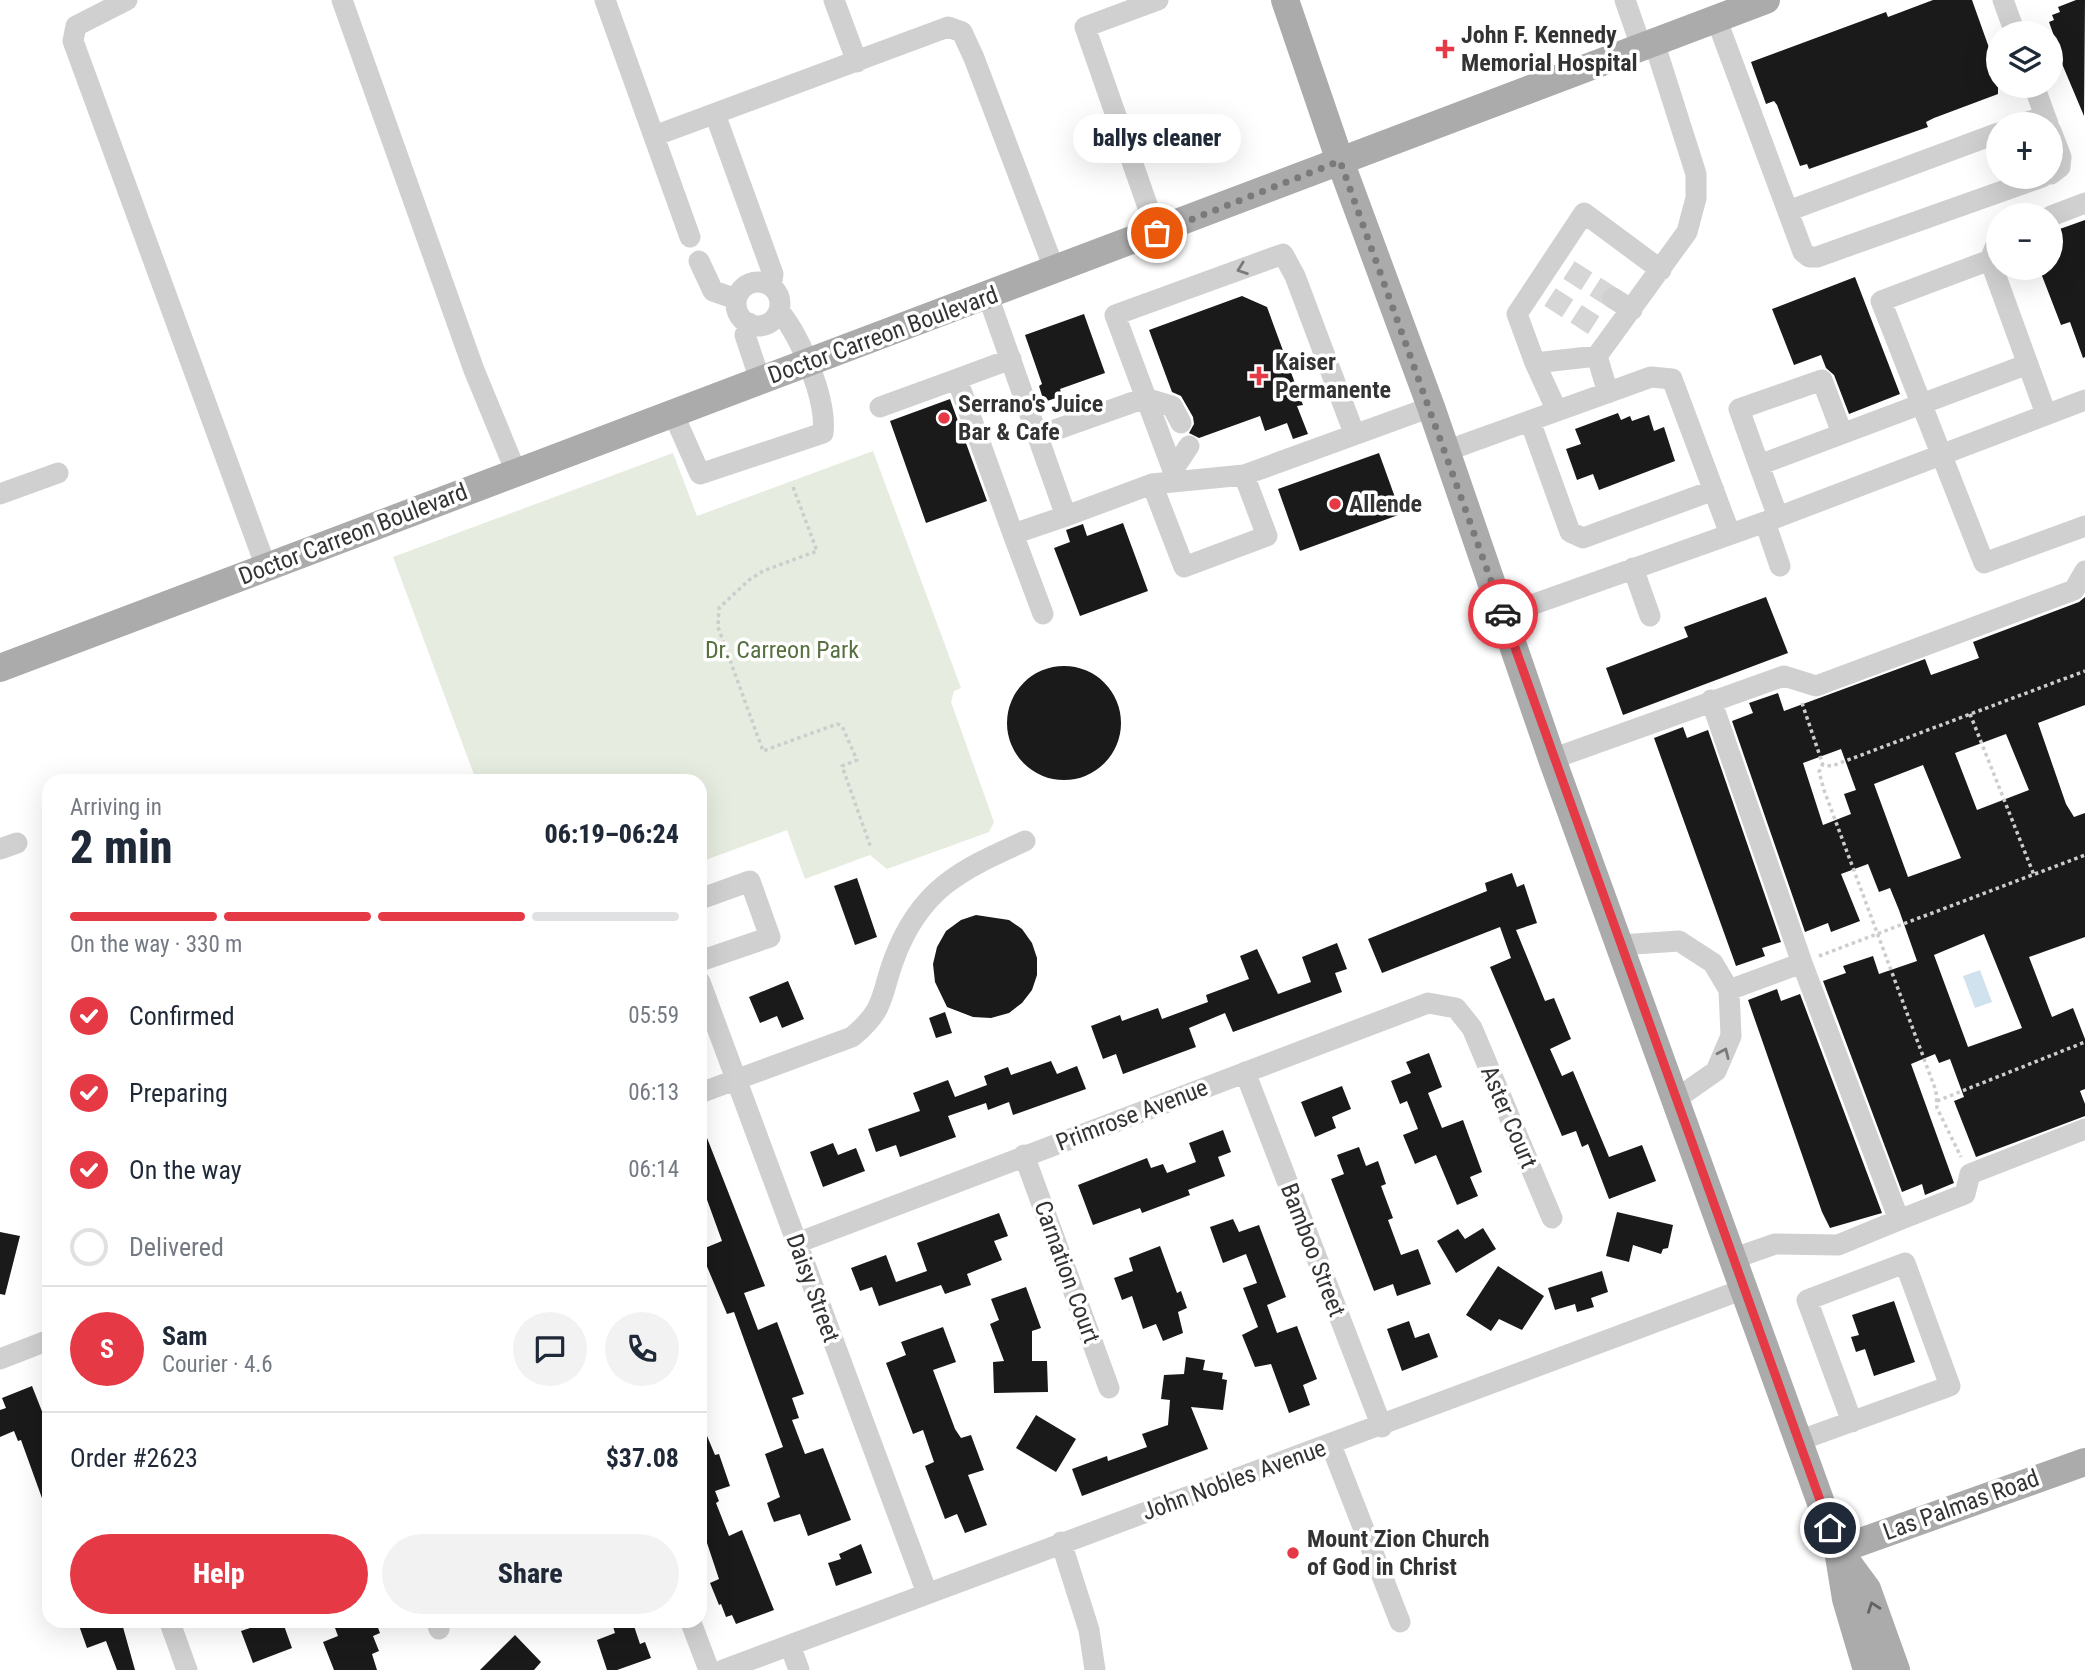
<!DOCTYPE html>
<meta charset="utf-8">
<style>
:root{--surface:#fff;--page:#f2f2f3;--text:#1f2937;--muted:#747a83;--line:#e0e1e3;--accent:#e63946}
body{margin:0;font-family:"Roboto Condensed",sans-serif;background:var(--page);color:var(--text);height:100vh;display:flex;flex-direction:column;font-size:26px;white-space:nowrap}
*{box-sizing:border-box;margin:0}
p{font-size:23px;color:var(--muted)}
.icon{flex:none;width:38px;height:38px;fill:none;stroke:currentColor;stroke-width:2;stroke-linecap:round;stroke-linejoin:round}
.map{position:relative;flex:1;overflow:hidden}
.panel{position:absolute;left:42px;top:774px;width:665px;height:854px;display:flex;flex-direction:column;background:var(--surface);border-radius:21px;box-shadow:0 7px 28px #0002}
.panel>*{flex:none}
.buttons{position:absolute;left:1986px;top:21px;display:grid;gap:14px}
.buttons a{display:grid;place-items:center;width:77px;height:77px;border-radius:50%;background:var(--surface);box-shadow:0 7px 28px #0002;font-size:35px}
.pin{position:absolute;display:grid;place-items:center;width:60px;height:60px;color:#fff;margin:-30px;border:4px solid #fff;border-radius:50%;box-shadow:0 2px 7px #0007}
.courier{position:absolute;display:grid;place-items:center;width:70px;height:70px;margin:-35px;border:5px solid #e63946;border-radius:50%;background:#fff;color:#222;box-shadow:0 2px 9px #0007}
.bubble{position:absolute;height:49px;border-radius:24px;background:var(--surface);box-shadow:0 7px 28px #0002;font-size:23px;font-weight:800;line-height:49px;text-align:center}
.head em{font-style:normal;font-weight:800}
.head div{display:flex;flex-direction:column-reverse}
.head{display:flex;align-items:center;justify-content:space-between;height:119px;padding:0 28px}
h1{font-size:46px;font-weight:800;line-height:52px}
.bar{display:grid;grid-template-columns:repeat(4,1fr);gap:10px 7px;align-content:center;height:84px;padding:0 28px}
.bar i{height:9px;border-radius:5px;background:var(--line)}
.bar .selected{background:var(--accent)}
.bar p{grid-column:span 4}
.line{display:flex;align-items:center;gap:18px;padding:0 28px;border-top:2px solid var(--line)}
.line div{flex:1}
.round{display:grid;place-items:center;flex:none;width:74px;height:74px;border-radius:37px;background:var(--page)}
ol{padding:0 28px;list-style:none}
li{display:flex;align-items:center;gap:21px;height:77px}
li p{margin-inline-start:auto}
li .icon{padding:7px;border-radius:50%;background:var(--accent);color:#fff;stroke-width:4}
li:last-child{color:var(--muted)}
li i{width:38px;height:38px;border:4px solid var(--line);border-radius:50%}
.cta{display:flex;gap:14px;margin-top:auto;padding:14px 28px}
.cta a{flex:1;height:80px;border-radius:42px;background:var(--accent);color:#fff;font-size:28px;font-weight:800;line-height:80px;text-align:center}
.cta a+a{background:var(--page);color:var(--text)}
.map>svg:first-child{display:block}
</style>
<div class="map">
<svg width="2085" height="1670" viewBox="0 0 2085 1670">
<rect width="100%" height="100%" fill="#fff"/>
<path fill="#e6ecdf" d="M873,451L961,688L954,691L951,702L994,822L989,832L887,869L870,855L805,879L787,830L700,862V780H476L393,557L673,453L697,516Z"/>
<path fill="#cfe2ee" d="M1980,970L1992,1002L1975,1008L1963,976Z"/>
<path fill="#1a1a1a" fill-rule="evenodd" d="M1933,0H1972L1998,73V94L1934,118L1926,122L1928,127L1809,169L1807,164L1800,166L1777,105L1774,101L1766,104L1751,62L1886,12L1888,17Z
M2076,0H2085L2084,116L2052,40L2055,39L2049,22L2054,20L2052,15L2060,12L2058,7Z
M2085,220V357L2083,358L2070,322L2061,325L2039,268H2051V242L2061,239L2057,230Z
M1855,277L1900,394L1849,414L1834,375L1826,368L1821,355L1794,365L1772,309Z
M1242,296L1267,307L1303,405L1297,406L1308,434L1293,439L1287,423L1265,431L1260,416L1199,438L1189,433L1194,424L1193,417L1181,396L1172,392L1149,330Z
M1084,314L1105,373L1060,389L1062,396L1044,402L1039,386L1042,384L1025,335Z
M950,399L987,501L926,523L890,421Z
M1618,413L1621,420L1630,416L1632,421L1649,415L1654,431L1664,427L1675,461L1599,490L1593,474L1577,480L1566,449L1581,444L1575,429Z
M1379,453L1401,514L1300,551L1278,489Z
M1123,523L1148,591L1080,616L1054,548L1070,542L1066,530L1083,524L1087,536Z
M1766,597L1788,653L1623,715L1606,668L1688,637L1684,627Z
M2085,597V705L2038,723L2066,804L2074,817L2085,813V937L2029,957L2052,1017L2073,1008L2085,1039V1089L2080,1091L2085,1104V1116L1976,1157L1954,1101L1964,1097L1950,1059L1939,1063L1935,1054L1911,1064L1954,1183L1925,1195L1922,1184L1902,1192L1823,981L1846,973L1843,966L1873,956L1879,974L1917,961L1899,910L1890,888L1879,892L1868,864L1841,874L1860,921L1831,932L1828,923L1805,932L1732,721L1753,713L1749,703L1778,693L1784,711L1925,659L1931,675L1979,658L1973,642L2079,602ZM2006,734L2029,790L1977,810L1955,753ZM1841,749L1856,790L1844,794L1851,814L1823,825L1803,763ZM1923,765L1961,858L1908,877L1874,784ZM1984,934L2022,1028L1968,1047L1934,955Z
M1007 723a57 57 0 1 1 114 0a57 57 0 1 1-114 0Z
M1683,727L1687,738L1708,730L1781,942L1762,948L1765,956L1736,966L1654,738Z
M1512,873L1517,887L1524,884L1537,923L1516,930L1545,1001L1554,998L1571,1039L1550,1049L1562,1076L1573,1071L1609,1157L1642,1145L1656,1181L1609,1199L1588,1144L1582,1147L1576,1131L1562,1136L1490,967L1511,958L1500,927L1382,973L1368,939L1487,891L1485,883Z
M857,878L877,937L855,945L834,886Z
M976,915L1009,920L1022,929L1032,943L1037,958V975L1032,990L1022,1003L1009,1013L991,1018L973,1017L947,1007L935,982L933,964L937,947L946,931L961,920Z
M1337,943L1347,969L1335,973L1342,992L1233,1032L1225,1013L1189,1028L1196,1047L1123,1074L1116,1054L1103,1059L1091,1026L1120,1015L1122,1021L1158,1008L1162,1019L1208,1002L1206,995L1249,979L1240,956L1257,949L1278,994L1311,982L1302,957Z
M788,981L804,1019L782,1028L777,1016L760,1023L749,997Z
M1777,989L1781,1001L1800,994L1882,1213L1830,1228L1822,1212L1748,1000Z
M945,1012L952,1033L936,1038L929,1018Z
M1429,1053L1442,1087L1428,1093L1442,1128L1463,1120L1482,1172L1470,1177L1478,1196L1457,1205L1436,1155L1415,1164L1403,1135L1418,1129L1407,1101L1400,1104L1391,1081L1411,1073L1406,1062Z
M1051,1061L1057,1074L1077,1066L1086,1089L1013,1115L1009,1102L988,1110L986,1103L948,1116L956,1137L900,1157L896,1145L876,1152L868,1129L920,1111L913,1093L948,1080L955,1097L987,1085L984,1076L1008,1067L1011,1075Z
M1342,1086L1351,1109L1332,1117L1336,1128L1315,1137L1301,1102Z
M700,1120L765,1286L744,1293L758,1330L777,1322L804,1394L792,1398L799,1418L792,1420L805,1454L823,1448L851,1520L808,1536L800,1514L774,1522L771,1515L767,1503L780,1497L765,1454L783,1447L734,1312L727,1314L700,1250L722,1241L706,1197L700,1199Z
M1223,1130L1231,1152L1218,1157L1225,1176L1188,1190L1190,1195L1142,1213L1140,1208L1093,1225L1078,1185L1147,1158L1151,1168L1163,1164L1167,1173L1196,1162L1189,1143Z
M833,1143L838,1155L856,1148L865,1171L823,1187L810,1152Z
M1359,1147L1366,1166L1378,1161L1386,1184L1381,1186L1393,1218L1388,1220L1401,1255L1418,1249L1431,1284L1397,1296L1393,1284L1374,1291L1331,1179L1344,1174L1337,1155Z
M1617,1212L1673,1225L1668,1248L1663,1249L1661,1254L1633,1245L1629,1262L1606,1256Z
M999,1213L1008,1236L994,1241L1002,1260L967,1274L971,1285L945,1294L941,1285L879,1306L872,1287L860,1291L851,1268L886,1255L896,1282L927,1271L917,1243Z
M1233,1219L1239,1232L1259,1225L1286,1297L1267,1305L1277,1333L1297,1326L1317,1379L1303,1385L1310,1405L1289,1413L1271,1364L1255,1367L1242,1335L1258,1327L1243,1288L1257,1283L1246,1254L1223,1263L1210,1227Z
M1483,1228L1496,1249L1456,1273L1437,1241L1458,1229L1465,1239Z
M0,1232L20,1236L5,1295L0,1294Z
M1160,1246L1177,1293L1181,1291L1187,1308L1178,1312L1183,1333L1163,1341L1156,1324L1143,1329L1132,1296L1122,1300L1114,1278L1133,1271L1129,1258Z
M1498,1266L1544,1296L1522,1330L1499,1319L1491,1331L1466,1315Z
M1602,1271L1608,1292L1591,1298L1594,1307L1577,1312L1575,1304L1555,1310L1548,1288Z
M1026,1287L1041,1328L1032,1331V1361H1047L1048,1392L994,1393L993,1362L1004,1361L990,1324L999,1320L991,1299Z
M1894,1301L1915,1362L1874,1376L1865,1349L1856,1352L1851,1337L1859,1335L1852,1315Z
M1409,1321L1415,1338L1429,1333L1438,1357L1402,1371L1387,1329Z
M943,1327L956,1362L933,1370L955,1429L961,1438L971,1435L984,1470L968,1475L987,1525L965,1533L957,1514L945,1519L925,1466L934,1462L923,1430L913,1434L886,1363L906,1355L901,1342Z
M1186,1357L1205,1360L1203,1370L1223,1373L1222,1379L1227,1380L1223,1410L1191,1407L1208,1449L1082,1496L1072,1469L1107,1456L1108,1461L1147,1447L1142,1434L1168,1425L1170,1400L1161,1399L1164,1375L1184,1374Z
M32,1386L49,1429L47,1512L21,1440L18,1441L14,1431L0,1437V1410L6,1408L2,1398Z
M1036,1415L1076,1439L1056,1472L1016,1448Z
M700,1419L715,1455L719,1454L730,1486L715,1491L719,1501L716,1503L729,1536L742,1530L774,1610L736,1624L732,1615L726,1617L721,1604L719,1605L710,1583L719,1579L700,1522Z
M861,1544L872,1573L836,1586L828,1563L841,1559L839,1554Z
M77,1620H121L135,1670H117L106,1641L87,1648Z
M247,1620H282L292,1648L253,1663L241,1631L250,1628Z
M332,1620H375L380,1633L373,1636L379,1651L372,1654L377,1670H334L323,1642L338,1636Z
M611,1620H632L640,1644L645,1642L651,1658L617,1670H607L597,1640L615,1633Z
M515,1635L541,1662L534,1670H480Z"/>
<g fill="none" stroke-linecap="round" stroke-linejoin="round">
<path stroke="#d6d6d6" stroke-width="21" stroke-dasharray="21 10" stroke-linecap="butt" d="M1569,270L1613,298
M1550,297L1595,326"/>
<path stroke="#cdcdcd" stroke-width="3.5" stroke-dasharray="3.5 3.5" stroke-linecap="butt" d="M793,487L817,551L763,571L749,580L719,608L718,627L763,751L837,724L842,726L857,760L842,766L871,848
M1802,703L1823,765L1832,766L2085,671
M1970,714L2034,875
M1823,763L1819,772L1824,790L1936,1091L1937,1108L1961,1157
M1819,956L2085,855
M1937,1101L2085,1042"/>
<path stroke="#d0d0d0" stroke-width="21" d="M127,0L76,26L73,41L266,567
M342,0L474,370L516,472
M605,0L690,237
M834,0L857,62
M1625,0L1641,46
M2003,0L2015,33
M1716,18L1803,252L1809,257H1817L2042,177
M2034,86L2048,124
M715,114L773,274L771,286
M2022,124L2045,116
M2051,131L2061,157L2060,167L2051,174
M654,136L948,27L962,32L974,58L1055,271
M1788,211L1998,133
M2051,216L2085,203
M1157,233L1085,27L1158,0
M1998,240L1990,260L2046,414
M1990,260L1881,301L1984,563L2085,526
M699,261L713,291L736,299
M736 304a22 22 0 1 1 44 0a22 22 0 1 1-44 0Z
M988,296L1066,516L1152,484L1244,475L1431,407
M1613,298L1632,310
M749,323L745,335L760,380
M1535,363L1517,314L1584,213L1661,270
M957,379L1011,359
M1608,393L1597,356L1687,232L1696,198V174L1654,42
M880,407L957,379L1013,534
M1557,411L1535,363L1597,356
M673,413L700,474L823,433C827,400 801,338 780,312
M1530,421L1570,532L1583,538L1714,490
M1038,436L1145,398L1172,406L1181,423
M1446,451L1651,377L1672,379L1730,534
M1759,465L1739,409L1822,380L1842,433
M1173,470L1189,446
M1177,481L1115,315L1283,254L1295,276L1354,433
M1152,484L1184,567L1267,536L1244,475
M0,494L58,473
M1778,517L1759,465L2028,364
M1765,522L1780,566
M1633,568L1650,616
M1043,614L1013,534L1066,516
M1503,615L1765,522L2085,400
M1711,700L1802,963
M1552,759L1784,676L1816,686L2074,590L2085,571
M0,849L17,843
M700,899L750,881L770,937L700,961
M1620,945L1679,941L1713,963L1729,990L1731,1036L1716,1071L1676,1099
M700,982L927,1593
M1729,990L1802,963L1899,1220L1838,1245L1775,1244L1732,1259
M1245,1072L1382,1427
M700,1093L852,1037C886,1009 880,997 894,959C920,889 960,870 1025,841
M1024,1155L1109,1388
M1899,1220L1965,1194L1970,1174L2085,1129
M797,1243L1428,1003L1456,1008L1472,1028L1552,1218
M0,1359L49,1340
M1798,1441L1950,1386L1905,1263L1807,1300L1852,1422
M1331,1445L1400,1622
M1061,1542L1089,1630L1095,1670
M169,1620L187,1670
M436,1620L439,1629
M690,1620L709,1670
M790,1645L799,1670
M723,1670C1063,1542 1404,1418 1744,1289"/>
<path stroke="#ababab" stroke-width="28" d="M1285,0L1340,161L1431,407L1552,759L1838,1550L1846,1599L1867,1670
M0,668L1766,0
M1838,1550L2085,1462
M1842,1555L1867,1589L1896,1670"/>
</g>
<defs><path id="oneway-chevron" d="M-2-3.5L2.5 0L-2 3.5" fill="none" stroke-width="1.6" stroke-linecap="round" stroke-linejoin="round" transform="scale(1.75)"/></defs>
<g stroke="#7a7a7a">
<use href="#oneway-chevron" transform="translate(1242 269) rotate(160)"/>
<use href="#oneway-chevron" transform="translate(1724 1053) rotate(-66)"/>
</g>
<use stroke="#636363" href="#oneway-chevron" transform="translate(1873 1607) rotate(-110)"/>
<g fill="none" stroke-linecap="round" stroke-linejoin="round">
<path stroke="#7a7a7a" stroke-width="7" stroke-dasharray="0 12.6" d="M1157,233L1340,161L1503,614"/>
<path stroke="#e63946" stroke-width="9" d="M1503,614L1830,1528"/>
</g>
<g fill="#e63946" stroke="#fff" stroke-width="2.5">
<path d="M1441.5 38.5h7v7h7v7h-7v7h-7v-7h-7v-7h7z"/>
<path d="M1255.5 365.5h7v7h7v7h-7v7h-7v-7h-7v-7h7z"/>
<circle cx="944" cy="418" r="7"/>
<circle cx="1335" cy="504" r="7"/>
<circle cx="1293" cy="1553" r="7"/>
</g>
<g text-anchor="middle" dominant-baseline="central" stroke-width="7" stroke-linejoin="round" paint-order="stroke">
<g font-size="24" font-weight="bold" fill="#333" stroke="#fff" text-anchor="start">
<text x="1461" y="35">John F. Kennedy<tspan x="1461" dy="28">Memorial Hospital</tspan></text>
<text x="1275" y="362">Kaiser<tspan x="1275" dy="28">Permanente</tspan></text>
<text x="958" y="404">Serrano's Juice<tspan x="958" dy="28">Bar &amp; Cafe</tspan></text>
<text x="1349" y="504">Allende</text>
<text x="1307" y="1539">Mount Zion Church<tspan x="1307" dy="28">of God in Christ</tspan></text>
</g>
<g font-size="24" fill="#333" stroke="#fff">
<text transform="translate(883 335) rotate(-20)">Doctor Carreon Boulevard</text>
<text transform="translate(353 534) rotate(-21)">Doctor Carreon Boulevard</text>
<text transform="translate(1132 1115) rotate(-21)">Primrose Avenue</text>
<text transform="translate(1509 1117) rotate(67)">Aster Court</text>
<text transform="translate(1313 1250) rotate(69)">Bamboo Street</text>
<text transform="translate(1067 1272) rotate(70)">Carnation Court</text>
<text transform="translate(813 1288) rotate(70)">Daisy Street</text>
<text transform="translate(1234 1480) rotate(-20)">John Nobles Avenue</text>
<text transform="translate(1961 1505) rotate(-20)">Las Palmas Road</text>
</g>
<g font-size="24" fill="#56703f" stroke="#fff">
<text x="782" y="650">Dr. Carreon Park</text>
</g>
</g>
</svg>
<div class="buttons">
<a><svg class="icon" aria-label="layers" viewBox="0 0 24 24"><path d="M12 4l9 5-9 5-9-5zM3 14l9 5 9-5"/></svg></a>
<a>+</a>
<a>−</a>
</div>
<div class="pin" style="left:1157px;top:233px;background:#ea580c"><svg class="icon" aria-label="bag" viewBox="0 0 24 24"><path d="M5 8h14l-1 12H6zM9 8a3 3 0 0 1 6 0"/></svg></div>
<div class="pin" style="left:1830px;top:1528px;background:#1f2937"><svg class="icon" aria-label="home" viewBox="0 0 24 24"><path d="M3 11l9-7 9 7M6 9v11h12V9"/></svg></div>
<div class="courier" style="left:1503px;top:614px"><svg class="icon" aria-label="car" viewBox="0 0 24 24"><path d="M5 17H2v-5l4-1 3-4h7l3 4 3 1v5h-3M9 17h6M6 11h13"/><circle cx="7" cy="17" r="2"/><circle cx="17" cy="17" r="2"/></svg></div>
<div class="bubble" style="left:1073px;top:114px;width:168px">ballys cleaner</div>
<section class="panel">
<div class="head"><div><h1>2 min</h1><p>Arriving in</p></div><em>06:19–06:24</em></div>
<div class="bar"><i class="selected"></i><i class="selected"></i><i class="selected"></i><i></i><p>On the way · 330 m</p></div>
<ol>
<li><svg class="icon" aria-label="check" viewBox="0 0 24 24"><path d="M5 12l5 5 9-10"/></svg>Confirmed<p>05:59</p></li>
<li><svg class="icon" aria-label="check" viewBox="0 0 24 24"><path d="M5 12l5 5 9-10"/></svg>Preparing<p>06:13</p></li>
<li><svg class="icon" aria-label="check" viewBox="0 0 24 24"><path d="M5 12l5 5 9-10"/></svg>On the way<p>06:14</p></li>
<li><i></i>Delivered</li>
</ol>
<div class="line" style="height:126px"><b class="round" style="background:var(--accent);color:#fff">S</b><div><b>Sam</b><p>Courier · 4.6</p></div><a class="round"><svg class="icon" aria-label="chat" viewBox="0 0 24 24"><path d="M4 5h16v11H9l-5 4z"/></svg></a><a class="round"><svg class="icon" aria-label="phone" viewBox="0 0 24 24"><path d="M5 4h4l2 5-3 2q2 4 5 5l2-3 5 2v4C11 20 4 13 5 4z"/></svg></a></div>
<div class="line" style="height:91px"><div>Order #2623</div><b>$37.08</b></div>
<div class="cta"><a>Help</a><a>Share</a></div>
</section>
</div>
